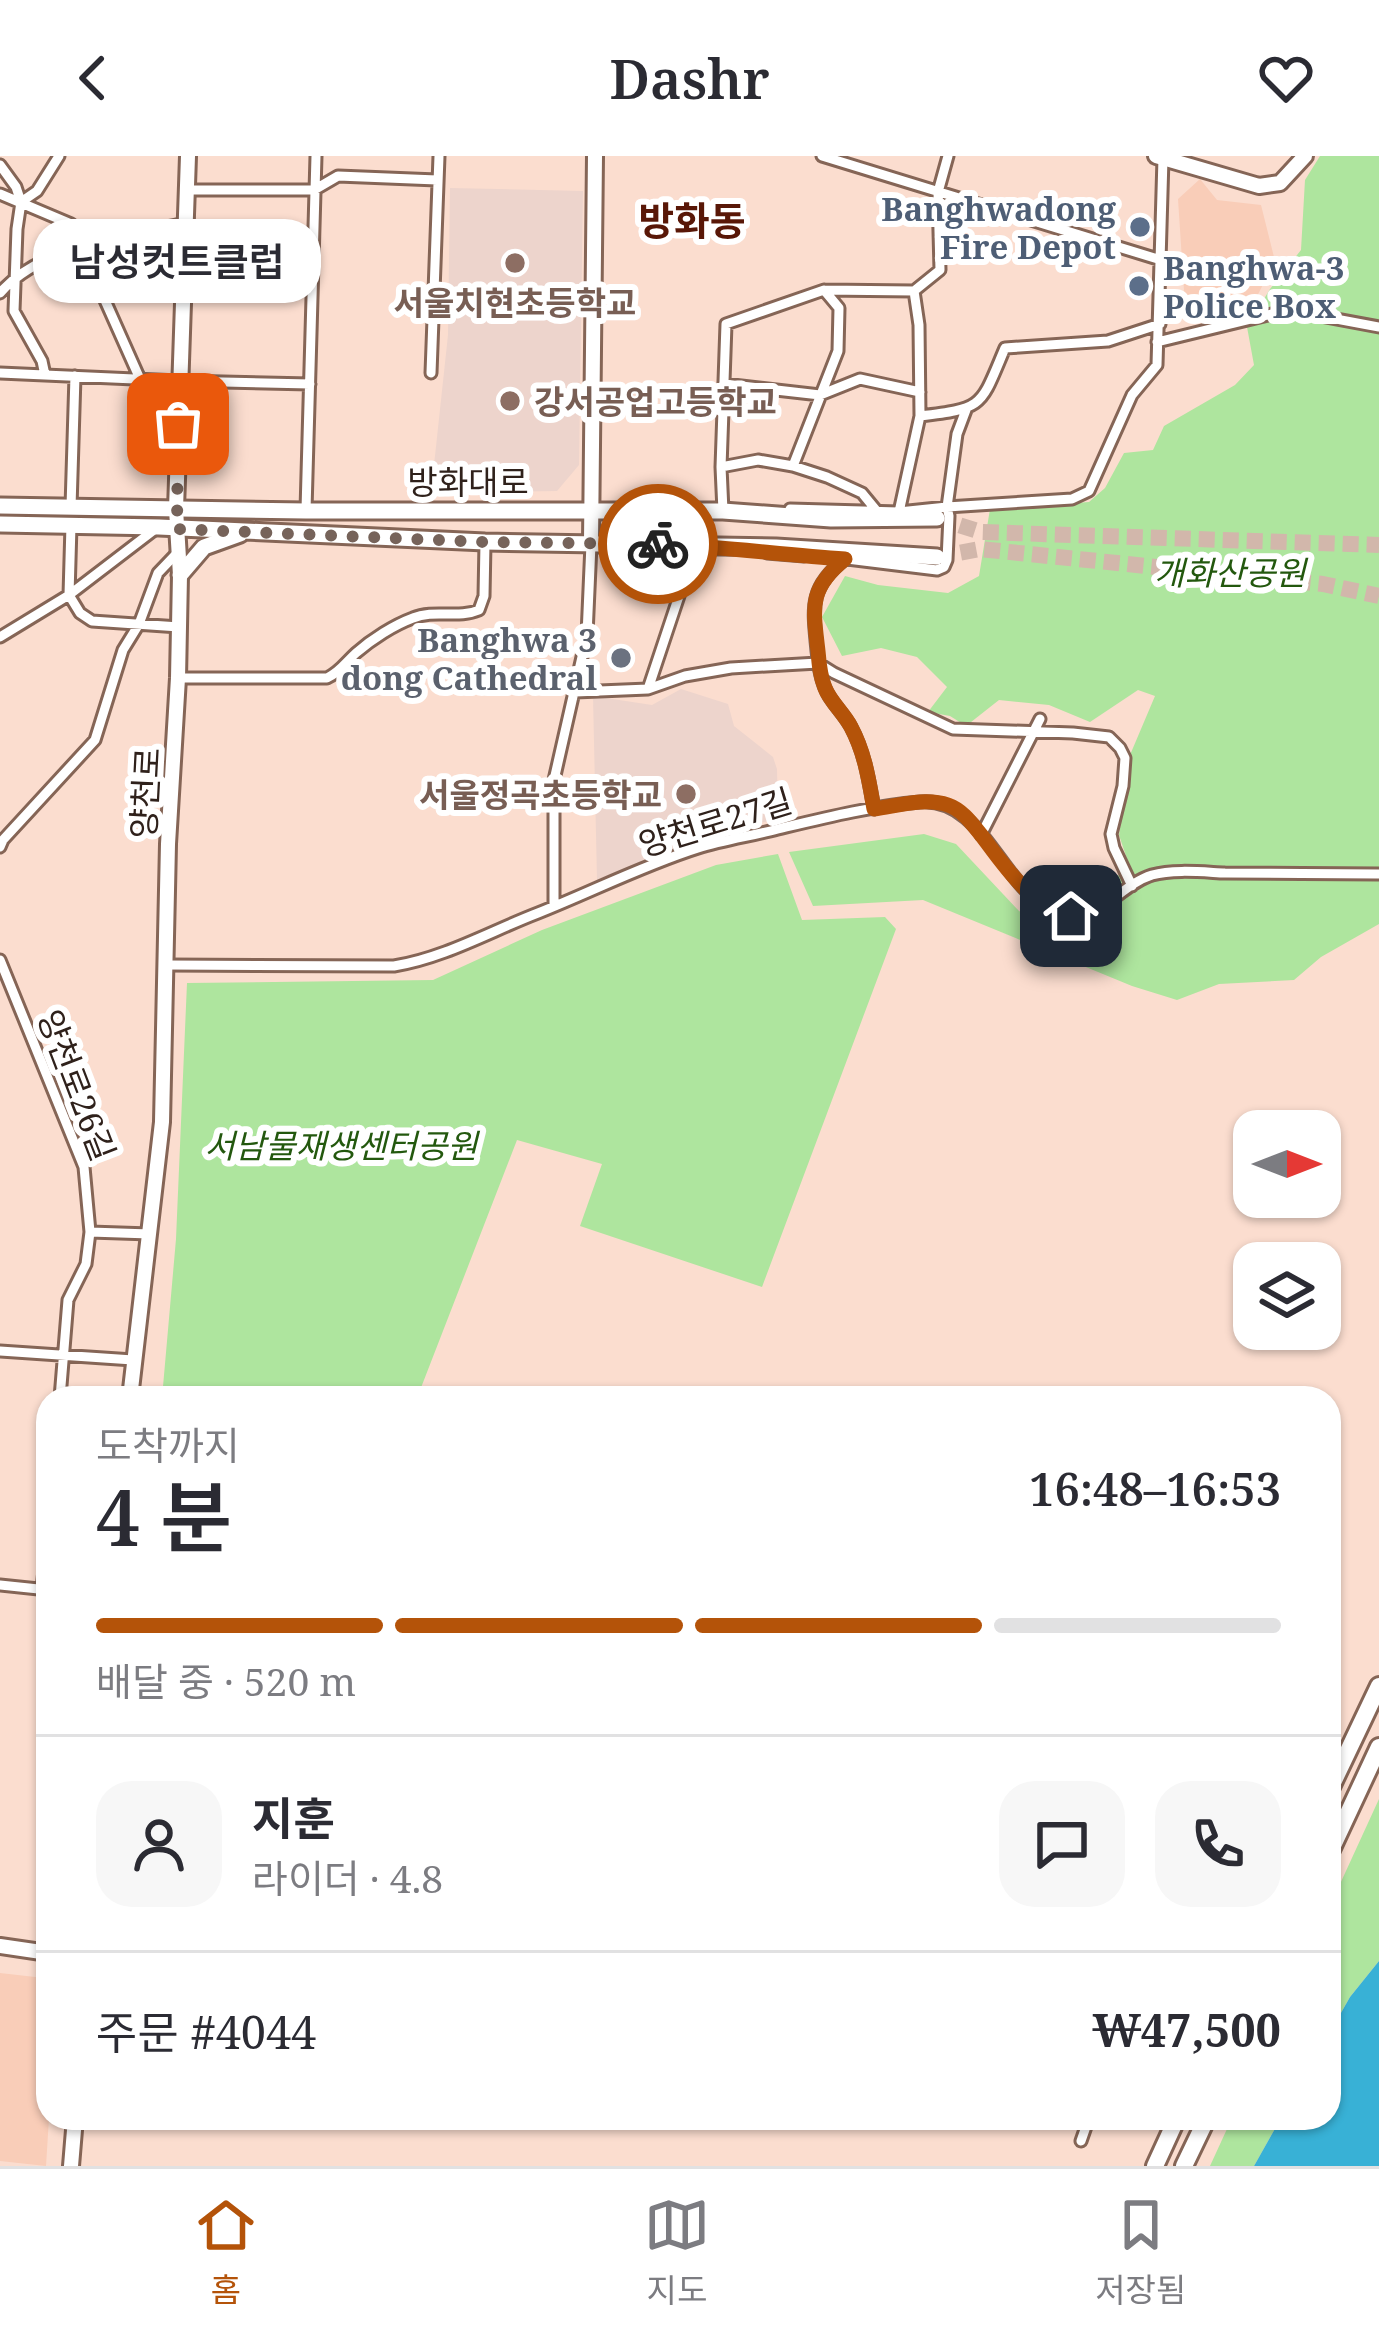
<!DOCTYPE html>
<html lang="ko">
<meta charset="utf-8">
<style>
:root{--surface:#fff;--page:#f7f7f7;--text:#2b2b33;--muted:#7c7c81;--line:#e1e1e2;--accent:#b45309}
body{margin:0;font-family:"Noto Serif","Noto Sans KR",serif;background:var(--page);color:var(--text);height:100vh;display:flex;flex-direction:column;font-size:45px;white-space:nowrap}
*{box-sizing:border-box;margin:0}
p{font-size:39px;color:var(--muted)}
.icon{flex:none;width:66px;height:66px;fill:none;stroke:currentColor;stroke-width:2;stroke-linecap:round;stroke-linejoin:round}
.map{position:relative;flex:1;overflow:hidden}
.panel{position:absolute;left:36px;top:1230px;width:1305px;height:744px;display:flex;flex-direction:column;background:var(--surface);border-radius:36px;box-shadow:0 3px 9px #0004}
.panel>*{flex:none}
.needle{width:78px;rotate:90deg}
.tools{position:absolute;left:1233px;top:954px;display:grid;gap:24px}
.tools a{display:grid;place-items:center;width:108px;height:108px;border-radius:24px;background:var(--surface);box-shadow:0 3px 9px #0004;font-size:60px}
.pin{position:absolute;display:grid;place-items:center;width:102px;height:102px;color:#fff;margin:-51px;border-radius:24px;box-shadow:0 6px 18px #0006}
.courier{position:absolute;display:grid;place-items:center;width:120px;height:120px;margin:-60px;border:9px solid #b45309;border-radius:50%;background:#fff;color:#222;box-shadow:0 3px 15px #0007}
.bubble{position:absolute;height:84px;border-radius:36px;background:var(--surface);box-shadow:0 3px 9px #0004;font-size:39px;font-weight:600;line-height:84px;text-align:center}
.overview em{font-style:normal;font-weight:600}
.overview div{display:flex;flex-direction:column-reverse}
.overview{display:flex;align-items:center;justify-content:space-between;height:204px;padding:0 60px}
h1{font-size:78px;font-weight:600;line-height:90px}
.bar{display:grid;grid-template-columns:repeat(4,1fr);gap:18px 12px;align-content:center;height:144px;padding:0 60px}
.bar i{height:15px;border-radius:9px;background:var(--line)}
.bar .selected{background:var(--accent)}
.bar p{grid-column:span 4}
.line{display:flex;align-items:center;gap:30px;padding:0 60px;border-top:3px solid var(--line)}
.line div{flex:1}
.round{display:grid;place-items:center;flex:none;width:126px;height:126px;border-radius:36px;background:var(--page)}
header{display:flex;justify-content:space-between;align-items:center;height:156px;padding:0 60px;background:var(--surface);font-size:54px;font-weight:600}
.tabs{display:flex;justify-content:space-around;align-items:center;height:168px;border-top:3px solid var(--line);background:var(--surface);font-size:33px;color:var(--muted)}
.tabs a{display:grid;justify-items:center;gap:6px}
.tabs .selected{color:var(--accent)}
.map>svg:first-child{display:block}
</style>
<header><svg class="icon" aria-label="back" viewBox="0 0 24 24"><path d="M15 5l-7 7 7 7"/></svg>Dashr<svg class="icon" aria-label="heart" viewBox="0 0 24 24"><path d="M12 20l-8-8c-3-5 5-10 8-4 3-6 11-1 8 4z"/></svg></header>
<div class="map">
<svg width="1379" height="2010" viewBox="0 0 1379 2010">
<rect width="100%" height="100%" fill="#fbddcf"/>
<path fill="#f9cdb8" d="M1200,23L1217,44L1261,49L1275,105L1251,152L1186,165L1178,43Z
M0,1817L44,1822L48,1827L49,1962L46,2010L0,2005Z"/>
<path fill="#edd4cc" d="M450,32L583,35L579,309L557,335L431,337L448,179Z
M681,533L728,548L734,570L773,601L777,613L778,663L708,678L597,724L593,540L652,549Z"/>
<path fill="#aee59e" d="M1320,0H1379V768L1321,801L1294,824L1219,828L1177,844L1132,830L923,744L813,750L789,696L924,678L956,688L1019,755L1060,775L1129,709L1119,679L1130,599L1155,540L1138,534L1090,566L1049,549L999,544L966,570L950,560L928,556L947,531L917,501L881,492L842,500L822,461L845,420L878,429L948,437L979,420L990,353L1089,346L1105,332L1124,297L1153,294L1164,270L1235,229L1254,209L1247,171L1270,133L1301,94L1305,24Z
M778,698L802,764L885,761L896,773L762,1131L580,1070L602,1008L517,984L417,1242H162L176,1083L187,827L433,824L542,774L716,709Z
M1379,1643V1805L1350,1841L1329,1878V1752Z
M1232,1962H1281L1254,2010H1210Z"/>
<path fill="#38b1d6" d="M1379,1805V2010H1254L1281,1962H1329V1878L1350,1841Z"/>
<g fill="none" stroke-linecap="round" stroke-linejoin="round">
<path stroke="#d2b7ab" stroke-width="16" stroke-dasharray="16 8" stroke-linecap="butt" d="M937,362L981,376L1379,389
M937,401L980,393L1323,428L1379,440"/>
<defs>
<path id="street" d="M822,0L1161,104
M0,9L16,31L21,46L17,73L14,155L42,205L45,219
M188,34H314L338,20L437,24
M0,38L71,68L140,223
M21,46L37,35L59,0
M914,135L940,114L938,36L948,0
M0,137C41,89 127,80 185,67
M1157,186L1288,154L1379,171
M0,217L179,225L310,228
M431,217L439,0
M724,228L820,239L860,223L920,236
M966,254L957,278L947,351L1072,343L1089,335L1132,239L1157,209L1163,2
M920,260C985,252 980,251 1005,192L1108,185L1160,168
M793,310L838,195L839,152L824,134
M721,311L758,304L793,310L827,321L862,337L876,354
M71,351L75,220
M790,353L899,356L947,351L949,360L947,404L944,411L937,414L839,402
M306,354L316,0
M723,355L721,311L726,168L824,134L914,135
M899,356L920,260L919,169L914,135
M71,369L69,439L80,457L92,465L179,471
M767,397L804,400
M845,403C808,432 813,452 817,495C819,511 821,527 829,540C836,551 845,560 851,571C865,597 869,625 874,653
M0,481L69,439L154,374
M178,522H327C340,516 346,506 356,497C372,483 394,469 413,462C434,453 459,463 479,454L484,440L485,387
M648,533L685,520L731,512L818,507L834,517L953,573L1073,577L1109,581L1120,592L1125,602L1123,630L1111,678L1114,692L1132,730
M575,536L648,533L696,389
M981,679L1040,563
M0,691L3,684L95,584L123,494L139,468L158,417L179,395
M554,750V624L587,479L591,388
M0,804L84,1011L90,1076L86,1108L68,1144L60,1242
M167,809L394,810C444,802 491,775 538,757C591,736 644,709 698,692C724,684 751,680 778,673C824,662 872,650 920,646C984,641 1002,734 1055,756C1096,773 1117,730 1152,719C1174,713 1202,716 1225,717C1276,717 1328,718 1379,718
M90,1076L150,1078
M0,1195L133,1204
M0,1429L48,1434
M42,1434L48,1372
M1081,1985L1089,1962"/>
<path id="secondary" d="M1156,0L1259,30L1280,27L1305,0
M591,386L595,0
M130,1242L162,966L168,688L178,522L180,419L176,353L188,0
M0,1790L48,1797
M71,2010L75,1962"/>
<path id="primary" d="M0,350L306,355H723L831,363L937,362
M0,368L159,371L485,386L776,391L937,401
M180,419L204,391L240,378"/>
<path id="highway" d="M1329,1635L1379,1530
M1329,1698L1379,1591
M1155,2010L1177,1962
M1184,2010L1207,1962"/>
</defs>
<use href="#street" stroke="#856556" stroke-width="15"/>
<use href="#secondary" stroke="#856556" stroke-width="20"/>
<use href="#primary" stroke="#856556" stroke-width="21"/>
<use href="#highway" stroke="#856556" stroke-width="22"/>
<use href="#street" stroke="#fff" stroke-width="9"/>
<use href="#secondary" stroke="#fff" stroke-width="14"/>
<use href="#primary" stroke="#fff" stroke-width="15"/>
<use href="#highway" stroke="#fff" stroke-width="16"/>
</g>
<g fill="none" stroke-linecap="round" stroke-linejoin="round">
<path stroke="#76635a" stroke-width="12" stroke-dasharray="0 21.6" d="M178,268L177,373L485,386L658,388"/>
<path stroke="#b45309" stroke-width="15" d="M658,388C721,390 782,399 845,403C808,433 813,452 818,495C819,508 820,520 825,532C831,547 844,557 851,571C865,597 869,625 874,653C897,650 925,641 948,649C963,654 973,669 982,680C1005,711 1032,751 1071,760"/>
</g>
<g fill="#5c6f8a" stroke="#fff" stroke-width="4.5">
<circle cx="1140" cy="71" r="12"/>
<circle cx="1139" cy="130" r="12"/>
</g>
<g fill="#8d6e63" stroke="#fff" stroke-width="4.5">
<circle cx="515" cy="107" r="12"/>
<circle cx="510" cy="245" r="12"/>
<circle cx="686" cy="638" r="12"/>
</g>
<circle fill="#6b7280" stroke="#fff" stroke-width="4.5" cx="621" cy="502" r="12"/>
<g text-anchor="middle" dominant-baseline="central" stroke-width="12" stroke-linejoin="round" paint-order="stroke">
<g font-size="33" font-weight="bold" fill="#4e5e75" stroke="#fff" text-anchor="end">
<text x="1116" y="52">Banghwadong<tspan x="1116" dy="38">Fire Depot</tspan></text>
<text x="1163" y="111" text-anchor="start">Banghwa-3<tspan x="1163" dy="38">Police Box</tspan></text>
</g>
<g font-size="33" font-weight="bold" fill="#785e54" stroke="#fff">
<text x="515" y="146">서울치현초등학교</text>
<text x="534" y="245" text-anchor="start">강서공업고등학교</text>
<text x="662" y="638" text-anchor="end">서울정곡초등학교</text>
</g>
<g font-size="33" fill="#2f211b" stroke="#fff">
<text x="468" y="325">방화대로</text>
<text transform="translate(145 637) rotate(-87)">양천로</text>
<text transform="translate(715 666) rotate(-17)">양천로27길</text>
<text transform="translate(77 929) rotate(69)">양천로26길</text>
</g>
<g font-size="33" font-style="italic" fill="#23580e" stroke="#fff">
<text x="1230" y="416">개화산공원</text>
<text x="341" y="989">서남물재생센터공원</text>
</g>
<g font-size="33" font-weight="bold" fill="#5b616d" stroke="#fff" text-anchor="end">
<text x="597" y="483">Banghwa 3<tspan x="597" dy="38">dong Cathedral</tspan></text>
</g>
<g font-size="39" font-weight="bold" fill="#591707" stroke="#fff">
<text x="692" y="63">방화동</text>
</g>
</g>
</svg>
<div class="tools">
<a><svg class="needle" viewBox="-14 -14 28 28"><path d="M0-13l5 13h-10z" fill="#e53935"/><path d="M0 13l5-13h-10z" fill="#7c7c81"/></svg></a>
<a><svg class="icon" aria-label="layers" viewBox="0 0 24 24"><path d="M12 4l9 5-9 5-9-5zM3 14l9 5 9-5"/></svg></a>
</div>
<div class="pin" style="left:178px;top:268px;background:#ea580c"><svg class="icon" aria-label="bag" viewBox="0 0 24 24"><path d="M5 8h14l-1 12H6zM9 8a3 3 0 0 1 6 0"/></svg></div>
<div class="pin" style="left:1071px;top:760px;background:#1f2937"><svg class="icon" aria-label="home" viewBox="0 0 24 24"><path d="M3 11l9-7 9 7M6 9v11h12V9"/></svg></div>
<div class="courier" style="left:658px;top:388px"><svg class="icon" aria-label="bike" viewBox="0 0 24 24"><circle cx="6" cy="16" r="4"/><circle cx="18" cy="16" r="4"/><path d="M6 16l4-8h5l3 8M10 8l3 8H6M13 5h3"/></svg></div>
<div class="bubble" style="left:33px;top:63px;width:288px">남성컷트클럽</div>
<section class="panel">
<div class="overview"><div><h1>4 분</h1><p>도착까지</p></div><em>16:48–16:53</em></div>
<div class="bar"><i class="selected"></i><i class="selected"></i><i class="selected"></i><i></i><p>배달 중 · 520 m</p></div>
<div class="line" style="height:216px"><a class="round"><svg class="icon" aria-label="person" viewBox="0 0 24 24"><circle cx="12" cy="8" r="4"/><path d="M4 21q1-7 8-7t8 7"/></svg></a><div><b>지훈</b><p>라이더 · 4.8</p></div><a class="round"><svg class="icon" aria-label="chat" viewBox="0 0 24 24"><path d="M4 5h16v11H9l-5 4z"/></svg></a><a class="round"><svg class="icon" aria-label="phone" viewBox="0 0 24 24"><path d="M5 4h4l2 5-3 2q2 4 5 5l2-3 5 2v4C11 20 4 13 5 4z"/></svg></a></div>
<div class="line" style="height:156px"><div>주문 #4044</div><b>₩47,500</b></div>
</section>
</div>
<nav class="tabs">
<a class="selected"><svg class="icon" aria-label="home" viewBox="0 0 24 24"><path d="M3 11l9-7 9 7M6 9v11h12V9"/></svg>홈</a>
<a><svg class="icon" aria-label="map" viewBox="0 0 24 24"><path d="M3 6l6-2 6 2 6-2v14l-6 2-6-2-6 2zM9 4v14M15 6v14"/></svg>지도</a>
<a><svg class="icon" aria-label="saved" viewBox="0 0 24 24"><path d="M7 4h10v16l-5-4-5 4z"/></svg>저장됨</a>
</nav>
